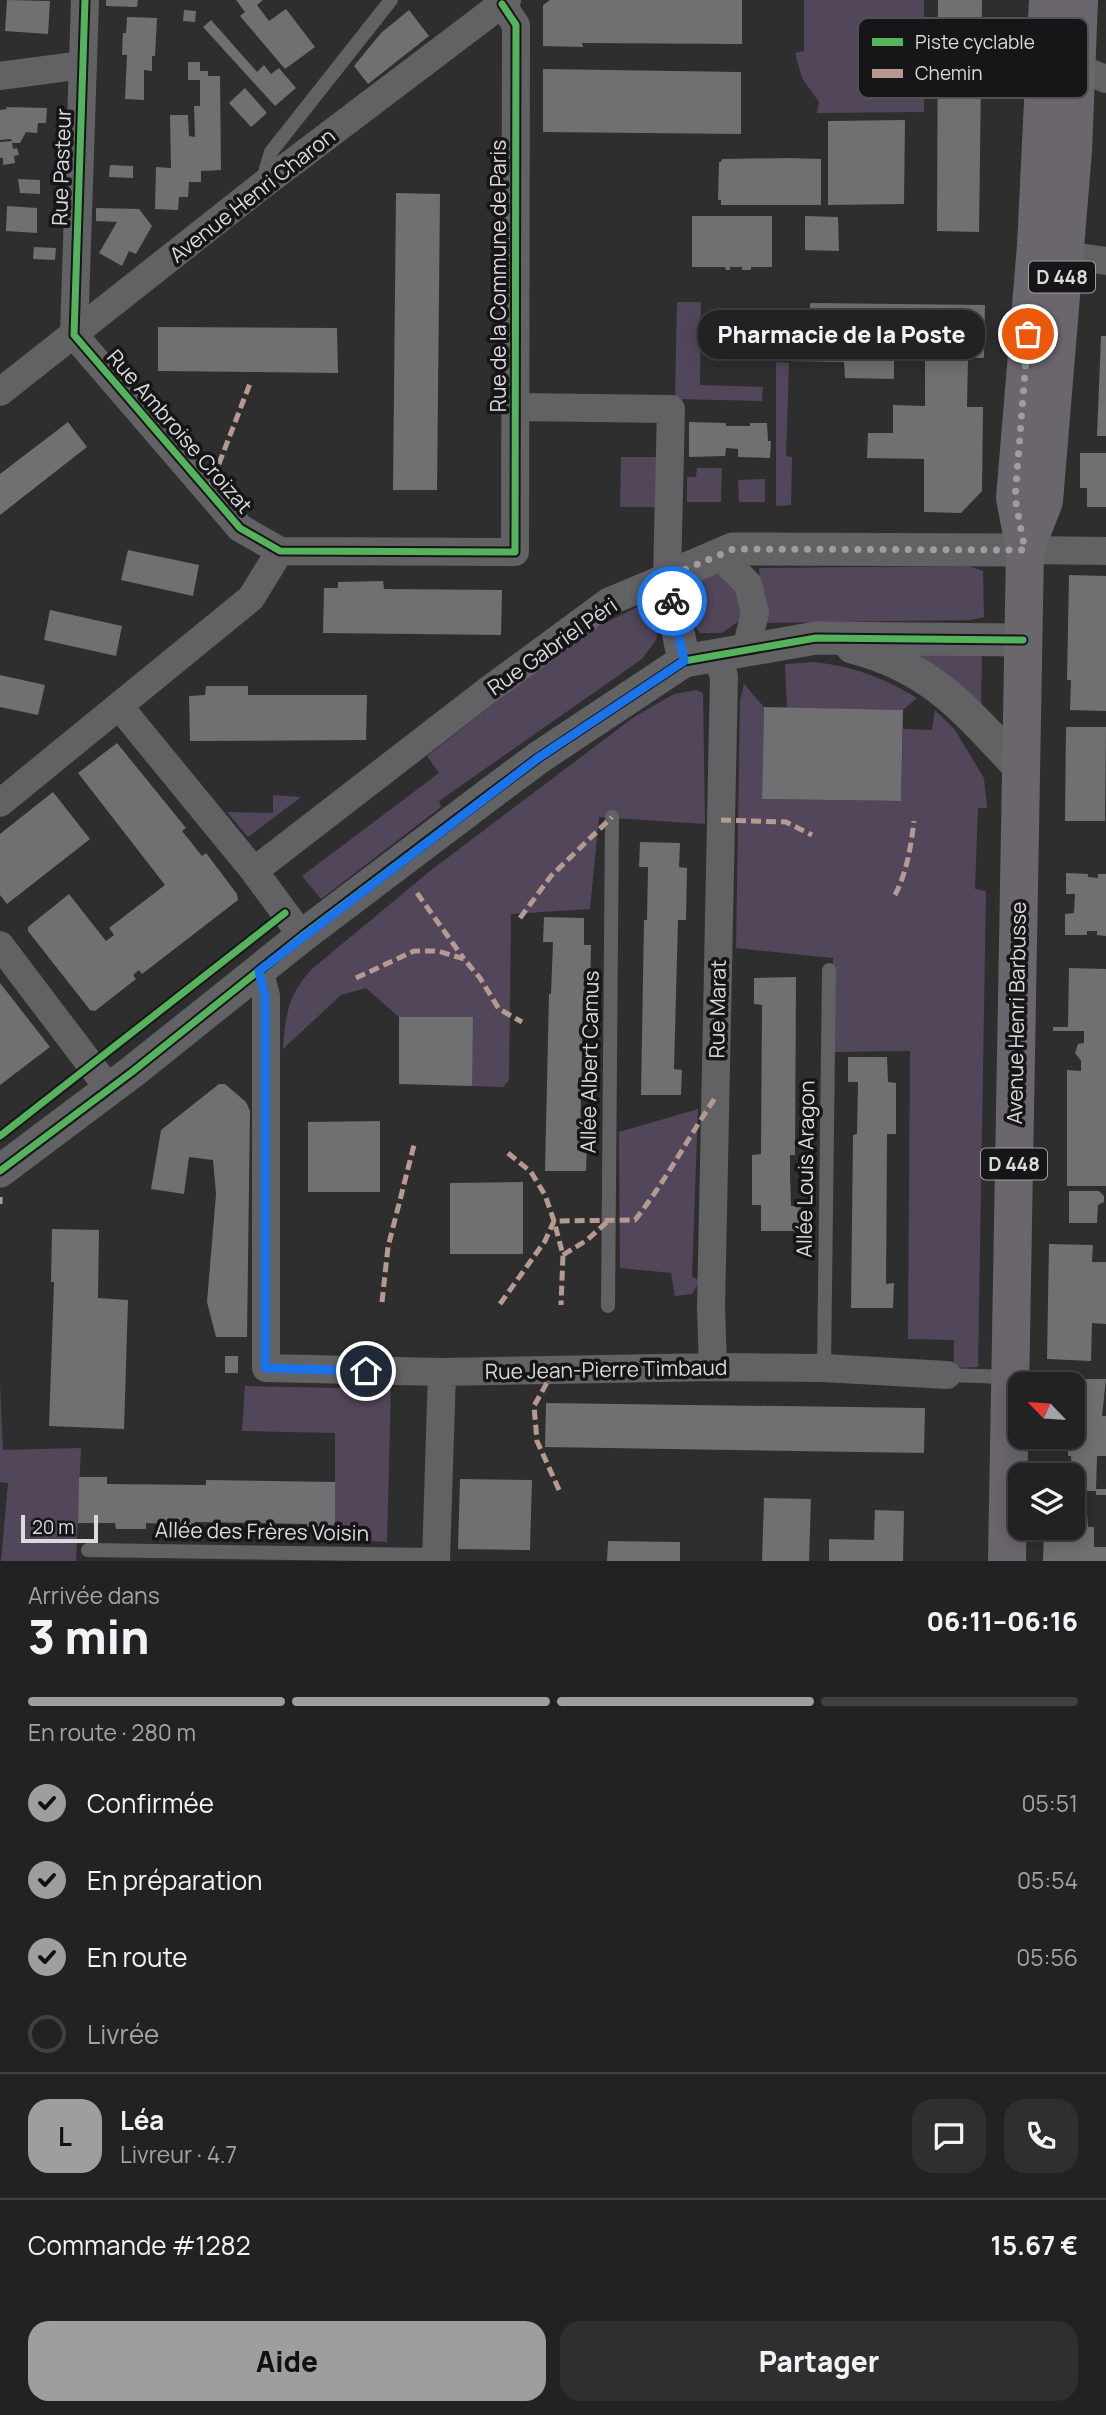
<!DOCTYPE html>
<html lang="fr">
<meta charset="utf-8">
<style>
:root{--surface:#232223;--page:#2f2f30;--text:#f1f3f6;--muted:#a3a4a6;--line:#403f41;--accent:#9f9e9f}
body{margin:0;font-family:Manrope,sans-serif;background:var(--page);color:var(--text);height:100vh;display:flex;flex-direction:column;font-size:26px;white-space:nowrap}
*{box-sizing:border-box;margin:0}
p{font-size:23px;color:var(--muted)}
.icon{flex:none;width:38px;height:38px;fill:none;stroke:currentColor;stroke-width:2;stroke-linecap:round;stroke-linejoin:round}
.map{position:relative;height:1561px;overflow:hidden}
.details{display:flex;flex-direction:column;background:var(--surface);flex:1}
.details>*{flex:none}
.needle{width:46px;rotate:295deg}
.fabs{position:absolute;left:1008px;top:1372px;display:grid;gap:14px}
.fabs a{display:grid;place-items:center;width:77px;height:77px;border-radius:14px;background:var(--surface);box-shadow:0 4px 18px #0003,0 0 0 2px var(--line);font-size:35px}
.scale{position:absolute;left:21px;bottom:18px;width:77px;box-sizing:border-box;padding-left:7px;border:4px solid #dbdadc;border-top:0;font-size:19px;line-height:24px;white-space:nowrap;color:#dbdadc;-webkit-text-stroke:5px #161517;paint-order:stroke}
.pin{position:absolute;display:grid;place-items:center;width:60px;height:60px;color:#fff;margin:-30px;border:4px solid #fff;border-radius:50%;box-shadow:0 2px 7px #0007}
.courier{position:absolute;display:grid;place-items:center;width:70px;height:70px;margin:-35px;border:5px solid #1a73e8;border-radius:50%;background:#fff;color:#222;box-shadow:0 2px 9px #0007}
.bubble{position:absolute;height:49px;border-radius:21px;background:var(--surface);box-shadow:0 4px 18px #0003,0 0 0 2px var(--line);font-size:23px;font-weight:800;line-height:49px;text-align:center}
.summary em{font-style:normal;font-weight:800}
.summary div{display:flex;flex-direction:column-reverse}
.summary{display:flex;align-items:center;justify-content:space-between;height:119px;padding:0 28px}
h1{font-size:46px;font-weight:800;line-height:52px}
.bar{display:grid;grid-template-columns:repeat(4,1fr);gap:10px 7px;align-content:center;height:84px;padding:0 28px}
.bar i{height:9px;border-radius:5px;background:var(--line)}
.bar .current{background:var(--accent)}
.bar p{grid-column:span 4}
.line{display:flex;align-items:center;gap:18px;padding:0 28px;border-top:2px solid var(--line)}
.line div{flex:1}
.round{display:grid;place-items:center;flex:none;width:74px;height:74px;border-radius:21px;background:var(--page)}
ol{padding:0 28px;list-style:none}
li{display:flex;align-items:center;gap:21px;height:77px}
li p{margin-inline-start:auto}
li .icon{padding:7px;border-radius:50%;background:var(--accent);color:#111;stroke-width:4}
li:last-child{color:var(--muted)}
li i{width:38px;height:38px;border:4px solid var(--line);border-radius:50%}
.action{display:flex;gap:14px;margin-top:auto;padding:14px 28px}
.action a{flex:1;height:80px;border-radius:21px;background:var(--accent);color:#111;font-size:28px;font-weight:800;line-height:80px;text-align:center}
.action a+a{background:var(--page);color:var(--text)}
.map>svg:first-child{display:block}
</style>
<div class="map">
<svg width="1106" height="1561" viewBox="0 0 1106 1561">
<rect width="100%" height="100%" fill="#2f2e2f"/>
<path fill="#52465b" d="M804,0H924V112L817,113L819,102L802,78L795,53L804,51Z
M677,302H701L700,385L763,387L762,401L675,399Z
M776,362L789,363L786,456L792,457L791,505L776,506Z
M621,457H656L658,507H620Z
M697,468H722L721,502H687V477H696Z
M765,479V502H739L738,480Z
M968,566L983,571L984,617L971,620L763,623L759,568Z
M705,572L719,574L740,589L743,605L739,621L722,633H700C681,610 679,591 705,572Z
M656,598L663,607L656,640L642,659L439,801L441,807L321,899L302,876L439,773L427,756L584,633Z
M905,652L982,653L981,711Z
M814,662C855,667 882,677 917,698L903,710L787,708L785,664Z
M744,684L764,707L762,799L901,801L903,729L932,730L935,710L955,730L984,778L987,808H978L975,889L986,891L978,1367L954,1368V1340L908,1339L910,1051L833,1052V958L736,948L740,701Z
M696,690L703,693L705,824L599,817L590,909L511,914L509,1080L503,1087L472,1086V1017H399L366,988L341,995L283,1049C286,1014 287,996 312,969L430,871L634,717L674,694Z
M273,795L301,797L248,837L227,812L273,813Z
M698,1109L692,1277L700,1280L692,1294L675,1296L671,1273L620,1268L619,1132Z
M0,1384L3,1450L81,1448L76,1561H1L8,1483L0,1482Z
M391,1385L387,1542L332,1539L335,1527V1433L242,1431L245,1386L336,1388Z"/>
<path fill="#706f71" d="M7,0L50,1L48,34L5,31Z
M106,0H138L137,7L106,6Z
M236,0H263L257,5L269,21L286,9L315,47L285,69L240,16L245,12Z
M550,0H742V44L582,43L583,47L543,46V5Z
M938,0H982L979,232L937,231Z
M184,10L196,11L195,22L183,21Z
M409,10L429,36L368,84L354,66L381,33Z
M127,17L157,18L155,56H152V71L144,70V100L125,99L127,55H122L123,33H126Z
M211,20L257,72L264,65L271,74L279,68L296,88L275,106L203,27Z
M188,62H200V71H208V76H220L221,170L201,171V182H189L188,197H179L178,210L155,209L156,167L171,168L170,115H188L189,136L195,137L194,106H200V80H188Z
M543,69L741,72V134L543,132Z
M245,88L267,113L251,127L229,103Z
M6,107L47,108L46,123H38L37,133L26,132L20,143H12L13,149L17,148L19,155L14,156L15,163L3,165V158H0V142L12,141L11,139L0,140V110L7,109Z
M905,120L904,204L828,205V121Z
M789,158L821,159V205H721V200H718L719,162H721L722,159Z
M110,165L133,166V178L109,177Z
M18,179L40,180V194L20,193Z
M396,193L440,194L437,490H393Z
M7,206L37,208V233L6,231Z
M96,208L139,209L152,226L136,254L129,251L122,266L99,253L117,222L96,221Z
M692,216H772V267H751V270H742V267H730V270H726L725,267H692Z
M805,216L838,217L839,251L805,250Z
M34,247L56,248L55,260L33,259Z
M810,303L985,305L984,358H968L967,407H983L982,491L961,513L924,512V459L867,458L868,433H893V405L925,406V358L894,357V379L845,378L844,362L788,361L789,316H810Z
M158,327L337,328L338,373L158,371Z
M1101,336H1106V436H1097Z
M68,422L87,447L0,515V474Z
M689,422L726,423V426H750V423H767L768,441H771L770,458L738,457V449L726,448L725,456L689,457Z
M1080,453H1106V507H1087V488H1080Z
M128,550L199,565L193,596L121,580Z
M1069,575L1106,576V711L1070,710L1071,680H1067Z
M383,581L384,589L502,590L501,635L323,633L324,588H338V582Z
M50,610L122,626L116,656L44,640Z
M0,675L45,685L38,715L0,707Z
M206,686H248V695H367L366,740L190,741L189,696L205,695Z
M764,707L903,710L901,801L762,799Z
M1066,727H1106L1105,821H1065Z
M117,743L186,828L182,831L202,856L206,853L237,894L238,900L142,974L139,970L133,975L136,979L95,1011L90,1010L28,931V927L69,894L106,941L114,935L109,928L165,885L78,773Z
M53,792L90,839L7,904L0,895V834Z
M640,842L680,843L679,867L687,868L686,920H678L674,1069L682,1070L681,1095H641L644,920H647L648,867H639Z
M1066,873L1088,874V877L1098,878V874H1106V936L1097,935V931H1087V935H1065V914L1074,913L1075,894H1066Z
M544,917L584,918V945H591L590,994H583L580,1145H587L586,1171H545L549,994H551L553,942H543Z
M1069,968L1106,969V1186H1067V1070L1081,1071V1061L1075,1053L1078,1044L1084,1043V1031H1053V1027H1068Z
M796,977L795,1155H790V1175L791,1206H801V1231H761V1205H752V1155L761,1154L762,1005L754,1004V978Z
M0,983L50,1047L0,1085Z
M399,1017H473L472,1086L399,1084Z
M848,1057H887L888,1082L896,1083V1134H887L886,1284L894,1283L893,1308H851L853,1135L857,1134L858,1082H848Z
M219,1084H225L246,1102L250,1111L247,1337H216L207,1302L216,1194L213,1160L189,1157L184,1194L151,1189L161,1130Z
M380,1121V1192H308V1122Z
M523,1182V1254H450V1183Z
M1069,1191H1099L1104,1196V1202L1098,1205L1097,1223H1069Z
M52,1229L99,1230L98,1298L128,1300L124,1429L49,1426L54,1282H51Z
M1049,1244L1093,1245L1092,1262H1106V1324L1092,1323L1091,1361L1047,1359Z
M225,1356H238V1373H225Z
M1069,1379H1106L1102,1416H1106V1456H1097L1096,1489H1106V1495H1096V1491H1073L1071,1456H1068V1437H1073V1384H1069Z
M546,1403L925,1408L924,1453L545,1447Z
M79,1477H107V1484L206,1485V1480L335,1482V1527H307V1524L195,1522V1530H165L164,1524L146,1523V1529H116L115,1523H78Z
M460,1479L532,1480L530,1550L458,1549Z
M764,1498L811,1499L809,1561H762Z
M875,1510L904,1511L903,1561H829V1539L874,1540Z
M1073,1512L1087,1513L1088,1527H1094V1547H1106V1561H1043L1044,1528H1073Z
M608,1541L680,1542V1561H607Z"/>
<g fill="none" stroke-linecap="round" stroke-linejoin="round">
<path stroke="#626163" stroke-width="14" d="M263,179L271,152L391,0
M608,1306L612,817
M824,1368L829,970
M947,1375L1008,1377
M88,1550L436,1555"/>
<path stroke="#626163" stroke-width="28" d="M85,0L74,335L240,528L280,551L515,552L516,25L502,4
M1076,67L1106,79
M0,76L82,65
M1064,255L1106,261
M0,392L260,187L507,0
M516,407L671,409L667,577
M1025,550L1106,551
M719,555L748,584L755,613L746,649
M119,706L254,871
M0,803L251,598L280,551
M302,936L254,871L487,691L608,602L677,573
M0,945L109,1089
M259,970L266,996V1368L442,1372L713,1367L824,1368L947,1375
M713,1367L711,1308L724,676L715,654
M436,1561L442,1372"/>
<path stroke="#626163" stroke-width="33" d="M852,647C933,668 965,710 1020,768
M684,661L672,602L677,573L733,549L1025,550
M0,1171L132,1072L302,936L487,796L538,758L684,661L816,638L1023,640"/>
<path stroke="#6b656e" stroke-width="38" d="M1025,550L1044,501L1073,151L1079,0
M1007,1561L1025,550L1015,498L1036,246L1048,0"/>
<path stroke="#b69a8f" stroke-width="5" stroke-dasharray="10 5" stroke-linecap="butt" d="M208,492L251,381
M721,820L786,822L812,835
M417,893L464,959
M895,895C907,872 911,846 914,821
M520,918L551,876L612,817
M356,978L414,951H438L464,959L480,978L499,1009L522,1022
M508,1153L531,1172L545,1195L554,1221L563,1255L561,1305
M0,1197V1204
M563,1255L587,1240L608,1221
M382,1302L388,1247L414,1145
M500,1304L545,1241L554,1221L635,1220C665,1182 688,1138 715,1098
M554,1370L534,1406L537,1441L560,1492"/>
<defs>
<path id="cycleway" d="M85,0L74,335L240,528L280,551L515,552L516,25L502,4
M0,1136L285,913
M0,1171L132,1072L302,936L487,796L538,758L684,661L816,638L1023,640"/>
</defs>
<use href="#cycleway" stroke="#161517" stroke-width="11"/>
<use href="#cycleway" stroke="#56b35d" stroke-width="7"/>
</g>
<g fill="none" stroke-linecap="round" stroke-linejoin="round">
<path stroke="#9f9e9f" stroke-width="7" stroke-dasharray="0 12.6" d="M672,601L677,573L733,549L1025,550L1015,498L1028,334"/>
<path stroke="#1a73e8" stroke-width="9" d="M366,1371L265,1368V996L259,971L538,758L684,661L672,601"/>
</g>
<g text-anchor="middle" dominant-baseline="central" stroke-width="7" stroke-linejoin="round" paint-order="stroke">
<g fill="#161517" stroke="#a09fa1" stroke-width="2">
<rect x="1029" y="261.5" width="66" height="31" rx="5"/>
<rect x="981" y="1148.5" width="66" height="31" rx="5"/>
</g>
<g font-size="19" font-weight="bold" fill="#dbdadc">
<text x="1062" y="277">D 448</text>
<text x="1014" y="1164">D 448</text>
</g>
<g font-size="21" fill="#dbdadc" stroke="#161517">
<text transform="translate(61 167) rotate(-88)">Rue Pasteur</text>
<text transform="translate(252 195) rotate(-38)">Avenue Henri Charon</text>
<text transform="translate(498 276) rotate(-90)">Rue de la Commune de Paris</text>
<text transform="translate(180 431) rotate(49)">Rue Ambroise Croizat</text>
<text transform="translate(552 646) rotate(-35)">Rue Gabriel Péri</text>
<text transform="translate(717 1009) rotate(-89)">Rue Marat</text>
<text transform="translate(1016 1013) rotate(-89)">Avenue Henri Barbusse</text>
<text transform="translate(589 1062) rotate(-89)">Allée Albert Camus</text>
<text transform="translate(805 1169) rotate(-89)">Allée Louis Aragon</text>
<text transform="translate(606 1369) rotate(-1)">Rue Jean-Pierre Timbaud</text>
<text transform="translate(262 1531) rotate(1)">Allée des Frères Voisin</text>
</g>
</g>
<rect x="858" y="18" width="230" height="80" rx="10" fill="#161517" stroke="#515052" stroke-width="2"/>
<rect x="872" y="38" width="31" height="8" fill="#56b35d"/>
<rect x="872" y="69" width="31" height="9" fill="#b69a8f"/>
<g font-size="19" fill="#dbdadc">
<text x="915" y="49">Piste cyclable</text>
<text x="915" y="80">Chemin</text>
</g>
</svg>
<div class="fabs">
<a><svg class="needle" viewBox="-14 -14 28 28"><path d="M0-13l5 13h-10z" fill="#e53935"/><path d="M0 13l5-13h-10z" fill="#a3a4a6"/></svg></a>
<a><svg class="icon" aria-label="layers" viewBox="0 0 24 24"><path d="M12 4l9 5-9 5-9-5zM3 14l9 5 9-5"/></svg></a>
</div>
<div class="scale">20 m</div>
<div class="pin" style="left:1028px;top:334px;background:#ea580c"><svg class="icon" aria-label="bag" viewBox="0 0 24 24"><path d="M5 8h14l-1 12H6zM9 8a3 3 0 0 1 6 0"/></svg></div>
<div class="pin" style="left:366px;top:1371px;background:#1f2937"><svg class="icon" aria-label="home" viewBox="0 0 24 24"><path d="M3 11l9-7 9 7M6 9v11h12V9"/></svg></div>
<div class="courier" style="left:672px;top:601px"><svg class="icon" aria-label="bike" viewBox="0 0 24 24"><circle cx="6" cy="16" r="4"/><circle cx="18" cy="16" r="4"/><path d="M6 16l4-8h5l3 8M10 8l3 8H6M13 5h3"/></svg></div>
<div class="bubble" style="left:698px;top:310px;width:287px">Pharmacie de la Poste</div>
</div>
<section class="details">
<div class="summary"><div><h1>3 min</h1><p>Arrivée dans</p></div><em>06:11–06:16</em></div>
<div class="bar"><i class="current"></i><i class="current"></i><i class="current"></i><i></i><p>En route · 280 m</p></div>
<ol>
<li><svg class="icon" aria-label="check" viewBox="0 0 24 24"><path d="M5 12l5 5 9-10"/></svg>Confirmée<p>05:51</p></li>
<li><svg class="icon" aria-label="check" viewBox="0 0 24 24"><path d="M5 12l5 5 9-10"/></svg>En préparation<p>05:54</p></li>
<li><svg class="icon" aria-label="check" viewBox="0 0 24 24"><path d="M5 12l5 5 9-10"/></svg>En route<p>05:56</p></li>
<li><i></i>Livrée</li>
</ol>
<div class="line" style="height:126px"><b class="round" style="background:var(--accent);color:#111">L</b><div><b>Léa</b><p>Livreur · 4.7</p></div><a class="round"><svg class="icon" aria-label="chat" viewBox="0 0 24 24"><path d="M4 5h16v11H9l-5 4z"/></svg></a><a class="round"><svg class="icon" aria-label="phone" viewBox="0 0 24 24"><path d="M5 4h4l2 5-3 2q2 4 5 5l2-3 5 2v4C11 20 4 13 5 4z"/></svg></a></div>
<div class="line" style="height:91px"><div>Commande #1282</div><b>15.67 €</b></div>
<div class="action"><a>Aide</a><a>Partager</a></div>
</section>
